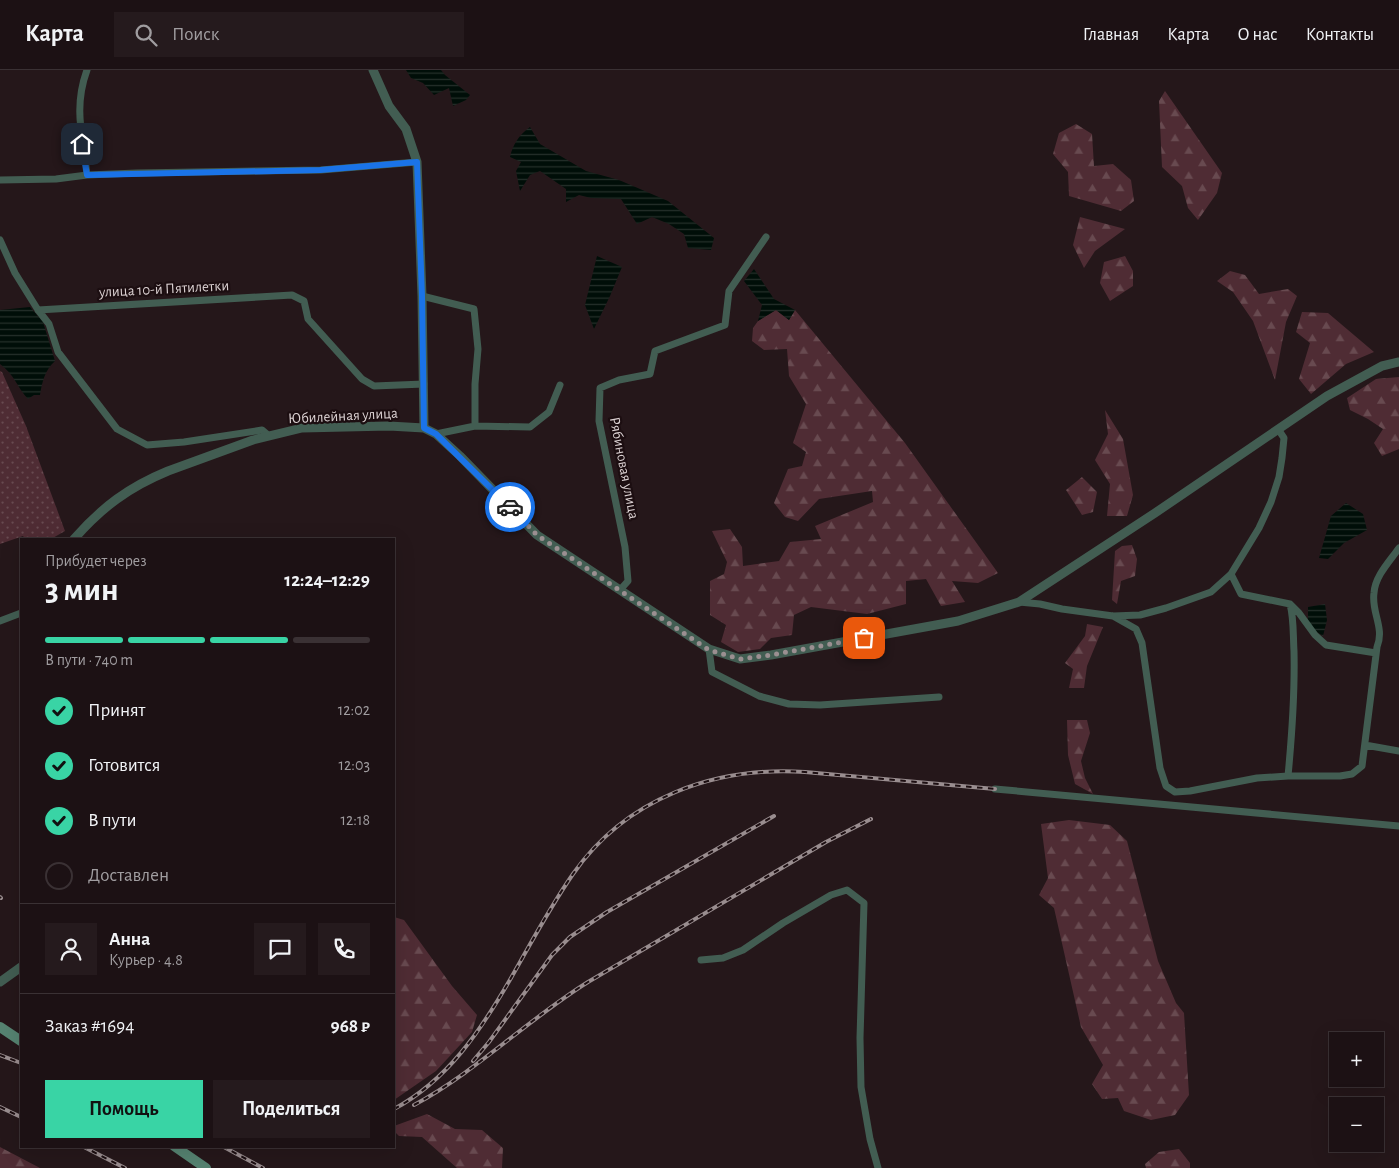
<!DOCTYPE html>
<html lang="ru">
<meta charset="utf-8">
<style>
:root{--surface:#1c1114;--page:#251a1d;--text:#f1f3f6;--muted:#a09da0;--line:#3a3134;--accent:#39d4a5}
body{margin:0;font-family:"Alegreya Sans",sans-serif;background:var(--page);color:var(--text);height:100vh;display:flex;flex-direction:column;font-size:19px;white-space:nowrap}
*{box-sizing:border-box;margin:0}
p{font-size:16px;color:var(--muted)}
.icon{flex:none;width:28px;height:28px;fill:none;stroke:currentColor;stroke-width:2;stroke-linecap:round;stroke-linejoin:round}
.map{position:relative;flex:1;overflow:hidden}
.sheet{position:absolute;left:20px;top:468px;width:375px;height:610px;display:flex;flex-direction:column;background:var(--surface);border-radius:0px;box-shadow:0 5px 20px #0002,0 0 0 1px var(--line)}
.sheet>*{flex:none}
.buttons{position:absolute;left:1329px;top:962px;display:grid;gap:10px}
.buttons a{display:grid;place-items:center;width:55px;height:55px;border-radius:0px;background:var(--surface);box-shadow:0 5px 20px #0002,0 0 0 1px var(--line);font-size:25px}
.pin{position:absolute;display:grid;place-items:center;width:42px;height:42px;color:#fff;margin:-21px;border-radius:10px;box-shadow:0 2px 8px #0006}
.courier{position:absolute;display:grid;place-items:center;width:50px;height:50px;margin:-25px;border:4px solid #1a73e8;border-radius:50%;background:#fff;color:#222;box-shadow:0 1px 6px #0007}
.summary em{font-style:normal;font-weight:700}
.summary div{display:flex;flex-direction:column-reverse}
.summary{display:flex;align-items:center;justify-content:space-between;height:85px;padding:0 25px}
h1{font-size:32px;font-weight:700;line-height:38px}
.bar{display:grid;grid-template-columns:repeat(4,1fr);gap:8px 5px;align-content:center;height:60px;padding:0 25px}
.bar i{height:6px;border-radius:4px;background:var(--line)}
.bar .current{background:var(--accent)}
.bar p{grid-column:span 4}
.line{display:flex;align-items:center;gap:12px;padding:0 25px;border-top:1px solid var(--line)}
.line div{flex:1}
.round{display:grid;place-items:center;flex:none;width:52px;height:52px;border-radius:0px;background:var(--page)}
ol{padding:0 25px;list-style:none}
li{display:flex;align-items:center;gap:15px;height:55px}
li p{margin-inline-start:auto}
li .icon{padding:5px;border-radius:50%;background:var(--accent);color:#111;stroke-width:4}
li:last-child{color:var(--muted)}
li i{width:28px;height:28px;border:2px solid var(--line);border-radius:50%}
.button{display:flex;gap:10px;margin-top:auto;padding:10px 25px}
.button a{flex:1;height:58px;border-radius:0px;background:var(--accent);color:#111;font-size:20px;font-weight:700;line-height:58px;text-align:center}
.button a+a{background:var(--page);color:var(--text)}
header{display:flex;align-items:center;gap:30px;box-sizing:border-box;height:70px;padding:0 25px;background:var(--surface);border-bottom:1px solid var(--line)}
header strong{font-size:24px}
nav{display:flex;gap:28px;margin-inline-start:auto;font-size:18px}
.search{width:350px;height:45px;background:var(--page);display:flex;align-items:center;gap:12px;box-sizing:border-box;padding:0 18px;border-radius:0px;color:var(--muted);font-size:19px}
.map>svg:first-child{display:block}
</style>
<header>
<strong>Карта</strong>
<div class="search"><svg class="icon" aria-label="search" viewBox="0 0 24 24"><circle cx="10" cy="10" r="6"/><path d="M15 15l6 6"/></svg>Поиск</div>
<nav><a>Главная</a><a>Карта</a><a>О нас</a><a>Контакты</a></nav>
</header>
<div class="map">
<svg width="1399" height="1098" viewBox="0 0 1399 1098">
<defs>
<pattern id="forest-firs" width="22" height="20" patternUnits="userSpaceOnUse" patternTransform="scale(1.25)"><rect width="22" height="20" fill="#4f2c34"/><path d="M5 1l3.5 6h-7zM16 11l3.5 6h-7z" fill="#684a50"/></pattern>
<pattern id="park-dots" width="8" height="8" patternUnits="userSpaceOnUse" patternTransform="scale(1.25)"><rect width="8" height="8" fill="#4f2c34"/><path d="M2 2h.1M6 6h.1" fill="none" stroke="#684a50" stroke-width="1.8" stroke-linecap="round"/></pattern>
<pattern id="water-rules" width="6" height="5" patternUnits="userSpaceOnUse" patternTransform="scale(1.25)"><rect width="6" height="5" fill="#000e08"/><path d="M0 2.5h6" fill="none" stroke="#25302b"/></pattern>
</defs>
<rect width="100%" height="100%" fill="#25171a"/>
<path fill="url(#forest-firs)" d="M1165,21L1222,103L1217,123L1198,150L1188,138L1182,116L1162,97L1159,31Z
M1076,54L1092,64L1094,96L1113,94L1131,110L1134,131L1121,141L1069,126L1068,102L1053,84L1059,63Z
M1080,147L1125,159L1095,181L1084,198L1073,175Z
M1125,186L1133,201V216L1110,231L1100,213L1104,192Z
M1230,201L1245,205L1259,224L1288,219L1297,226L1286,252L1275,310L1253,251L1233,222L1217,211Z
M776,240L789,250L795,240L905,373L998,503L978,513L952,511L965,532L941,536L926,509L906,511V534L867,544L811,537L794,545L792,565L771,568L760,579L738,582L721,572L726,555L710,545V511L724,504L727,492L712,461L730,459L742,477L743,496L779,491L790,472L821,469L815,456L873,432L872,421L819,429L798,451L785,447L774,433L788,399L802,396L806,382L793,373L806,334L789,306L787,279L764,280L752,271L753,258L758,251Z
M1302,242L1328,243L1374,282L1346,294L1311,324L1299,309L1310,273L1296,262Z
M1399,307V379L1382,386L1374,373L1383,359L1368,349L1350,340L1347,328L1376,309Z
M1105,340L1123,369L1133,425L1127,446H1107L1110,414L1095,390L1108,364Z
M1082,407L1097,422L1093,442L1082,445L1066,420Z
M1132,475L1137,489L1135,506L1121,511L1117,534L1112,530L1115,481L1122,476Z
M1087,554L1103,557L1087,596L1084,618H1069L1073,599L1065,593L1085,566Z
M1067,650H1087L1090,663L1081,691L1085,708L1093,724L1075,714L1068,685Z
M1069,750L1110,755L1127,771L1158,891L1176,933L1184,943L1189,1025L1175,1045L1151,1050L1124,1041L1118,1028L1102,1029L1092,1014L1103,995L1081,957L1054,838L1039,825L1048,808L1041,754Z
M394,847L404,850L452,916L477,945L472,962L436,1001L394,1030Z
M427,1044L455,1059L482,1060L503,1078L502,1098H457L422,1067L399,1066L394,1061V1056Z
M0,1077L40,1098H0Z
M1179,1079L1190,1093V1098H1146L1145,1094L1159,1082Z"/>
<path fill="url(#park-dots)" d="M0,301L2,302L26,356L65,461L51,469H25L23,466L0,474Z"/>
<path fill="url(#water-rules)" d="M406,0H441L445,5L470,25L466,30L453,36L449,18L434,25L423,13L411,8Z
M530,57L540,74L586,101L619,110L668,131L714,168L711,180L688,178L684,164L669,154L652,147L637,154L621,129L591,128L579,125L566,132V119L540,101L530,105L520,121L516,101L521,92L510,87C513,74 519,65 530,57Z
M597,186L622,197L610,226L594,259L585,235Z
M754,199L774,229L795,240L789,250L776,240L758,251L762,235L744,211Z
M30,237L43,252L55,291C45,300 42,312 40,325H34L28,329C17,317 14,304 0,294V240Z
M1346,433L1363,444L1367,460L1344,473L1328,489L1319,488L1331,446Z
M1325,534L1327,550L1323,566L1308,556V537Z"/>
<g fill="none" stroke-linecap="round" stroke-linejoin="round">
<path stroke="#425d52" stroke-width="7" d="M87,105C83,67 73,38 87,0
M0,110L56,109L87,105L137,103L321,100L417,92
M0,170L15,203L38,240L49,254L58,282L117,359L147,375L184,372L262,360L269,366
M422,226L474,239L478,279L475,314V356
M38,240L292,225L304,231L308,249L362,309L374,316L424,314
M436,364L475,356L530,357L549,342L560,315
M1231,504L1241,524L1290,534L1299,543L1315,565L1326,575L1376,583
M620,520L628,511L625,477L599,351L600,318L619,310L650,304L655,281L725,255L729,221L766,167
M1019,532L1040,534L1062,539L1113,546L1140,545L1166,538L1211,522L1231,504L1259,458L1271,432L1279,407L1282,388L1284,368L1278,359
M1113,546L1136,559L1142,573L1160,698L1166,716L1175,722L1190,721L1257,708L1288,706H1340L1352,704L1362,696L1377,577C1385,558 1371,542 1374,523C1375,506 1390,491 1399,478
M0,551L21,543
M709,579L712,602L759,626L789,634L820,635L939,627
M1365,675L1399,681
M1288,706C1292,664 1295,623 1294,581C1293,565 1294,549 1290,534
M995,719L1399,756
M701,890L723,888L743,880L783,853L831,825L847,820L864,833L860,968L861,1017L870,1069L878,1098"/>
<path stroke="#425d52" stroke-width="9" d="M373,0L389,36L406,59L417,92L422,226L424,358
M74,469C102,437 129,417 168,401L253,370L302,358L389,356L424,358L436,364L460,386L537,465L709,579L740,589L771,585L958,551L1019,532L1155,443L1327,326L1382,296L1399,292
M0,912L21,897"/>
<path stroke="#568371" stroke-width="10" d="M0,957L21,971
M174,1076L206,1098"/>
<defs>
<path id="rail" d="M0,827L1,828
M0,985L21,993
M473,991L489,972L552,885L570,867L607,842L774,746
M414,1035C477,1001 527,950 588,912L826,772L871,749
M0,1037L21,1047
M394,1039C448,1010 481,960 511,908C531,873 550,837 573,804C626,728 715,696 805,702L995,719
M82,1076L125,1098
M222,1076L263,1098"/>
</defs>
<use href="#rail" stroke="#998d8f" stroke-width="4"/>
<use href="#rail" stroke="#1c0e11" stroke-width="2" stroke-dasharray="5.5" stroke-linecap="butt"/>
</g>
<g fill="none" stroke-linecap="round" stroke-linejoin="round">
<path stroke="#9b8f91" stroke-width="5" stroke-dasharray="0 9" d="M510,437L537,465L709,580L740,589L771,585L864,568"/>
<path stroke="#1a73e8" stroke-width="6" d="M82,74L87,105L320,100L417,92L422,226L424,358L436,364L510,437"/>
</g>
<g text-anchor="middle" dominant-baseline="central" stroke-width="4.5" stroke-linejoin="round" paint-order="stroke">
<g font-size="15" fill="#dad0d1" stroke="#1c0e11">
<text transform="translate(164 219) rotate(-3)">улица 10-й Пятилетки</text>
<text transform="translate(343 346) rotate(-3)">Юбилейная улица</text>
<text transform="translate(624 398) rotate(79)">Рябиновая улица</text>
</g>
</g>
</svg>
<div class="buttons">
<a>+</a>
<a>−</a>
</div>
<div class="pin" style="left:864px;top:568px;background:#ea580c"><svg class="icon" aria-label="bag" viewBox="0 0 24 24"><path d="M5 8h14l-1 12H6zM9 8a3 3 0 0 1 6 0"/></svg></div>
<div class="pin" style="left:82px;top:74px;background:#1f2937"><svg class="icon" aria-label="home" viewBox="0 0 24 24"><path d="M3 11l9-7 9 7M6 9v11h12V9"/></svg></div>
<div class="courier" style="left:510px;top:437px"><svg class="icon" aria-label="car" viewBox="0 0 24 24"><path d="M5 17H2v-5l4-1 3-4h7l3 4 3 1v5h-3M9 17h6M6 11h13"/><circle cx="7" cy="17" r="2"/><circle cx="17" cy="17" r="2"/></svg></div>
<section class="sheet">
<div class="summary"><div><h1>3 мин</h1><p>Прибудет через</p></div><em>12:24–12:29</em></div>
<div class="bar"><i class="current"></i><i class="current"></i><i class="current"></i><i></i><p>В пути · 740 m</p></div>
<ol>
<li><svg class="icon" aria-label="check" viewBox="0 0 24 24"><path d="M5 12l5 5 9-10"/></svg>Принят<p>12:02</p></li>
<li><svg class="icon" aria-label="check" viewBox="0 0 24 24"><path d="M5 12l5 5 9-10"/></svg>Готовится<p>12:03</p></li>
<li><svg class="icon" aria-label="check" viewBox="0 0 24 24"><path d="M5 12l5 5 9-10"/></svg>В пути<p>12:18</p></li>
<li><i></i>Доставлен</li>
</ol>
<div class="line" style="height:90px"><a class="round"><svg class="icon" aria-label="person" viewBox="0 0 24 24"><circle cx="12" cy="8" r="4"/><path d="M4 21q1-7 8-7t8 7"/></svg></a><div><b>Анна</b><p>Курьер · 4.8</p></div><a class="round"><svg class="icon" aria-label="chat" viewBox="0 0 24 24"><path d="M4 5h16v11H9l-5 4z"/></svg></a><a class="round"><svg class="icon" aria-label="phone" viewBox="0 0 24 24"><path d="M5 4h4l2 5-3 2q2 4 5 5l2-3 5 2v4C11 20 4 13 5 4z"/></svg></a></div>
<div class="line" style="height:65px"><div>Заказ #1694</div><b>968 ₽</b></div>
<div class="button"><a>Помощь</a><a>Поделиться</a></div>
</section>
</div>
